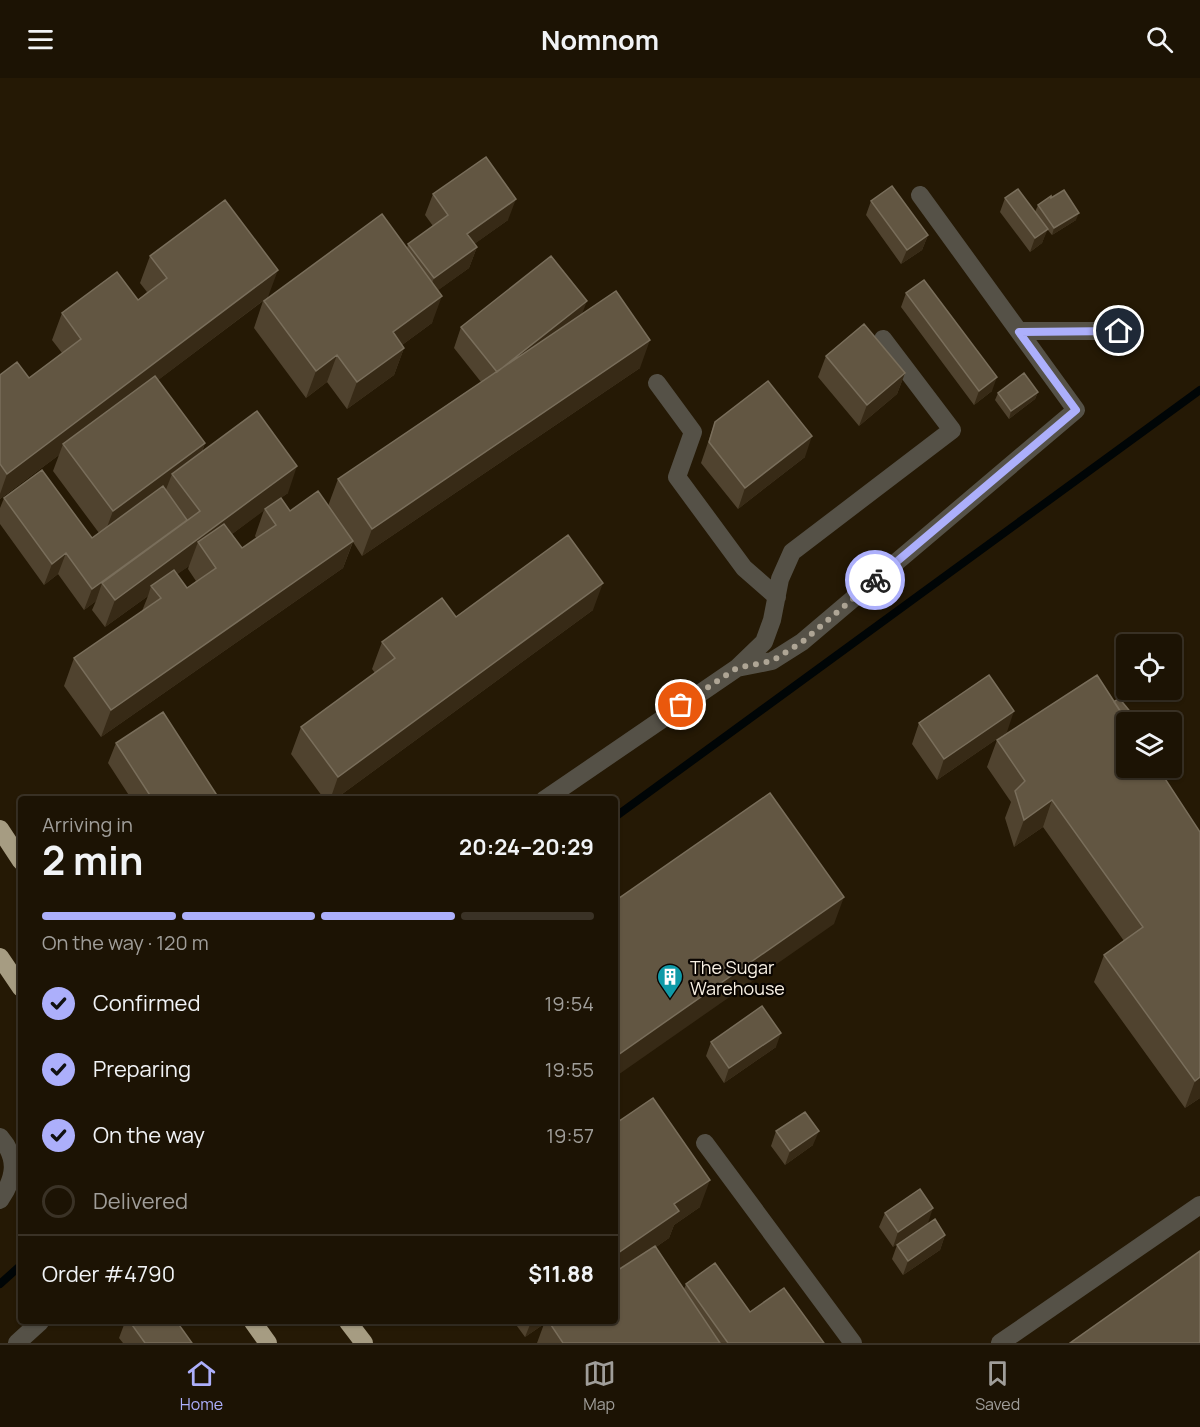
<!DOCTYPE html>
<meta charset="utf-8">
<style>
:root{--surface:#1c1304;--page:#292013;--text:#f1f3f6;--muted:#a09e9a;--line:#3a3226;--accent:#acaffb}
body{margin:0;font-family:Manrope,sans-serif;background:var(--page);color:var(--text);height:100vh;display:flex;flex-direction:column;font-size:22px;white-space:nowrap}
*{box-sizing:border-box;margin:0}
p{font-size:20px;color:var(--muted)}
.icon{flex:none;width:33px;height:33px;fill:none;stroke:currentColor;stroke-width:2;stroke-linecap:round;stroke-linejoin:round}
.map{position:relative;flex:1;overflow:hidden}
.panel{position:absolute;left:18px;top:718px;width:600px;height:528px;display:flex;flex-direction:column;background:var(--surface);border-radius:6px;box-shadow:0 2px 4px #0004,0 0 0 2px var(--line)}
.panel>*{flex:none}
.buttons{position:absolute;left:1116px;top:556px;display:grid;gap:12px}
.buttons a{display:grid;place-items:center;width:66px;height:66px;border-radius:6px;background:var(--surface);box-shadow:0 2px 4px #0004,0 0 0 2px var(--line);font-size:30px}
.pin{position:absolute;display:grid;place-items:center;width:51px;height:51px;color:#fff;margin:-26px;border:3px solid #fff;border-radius:50%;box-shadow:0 2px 6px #0007}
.courier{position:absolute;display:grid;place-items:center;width:60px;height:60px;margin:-30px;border:4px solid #acaffb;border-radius:50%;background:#fff;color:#222;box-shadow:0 2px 8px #0007}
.overview em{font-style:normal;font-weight:700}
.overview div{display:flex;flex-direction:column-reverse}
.overview{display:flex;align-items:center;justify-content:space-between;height:102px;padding:0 24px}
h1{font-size:39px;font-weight:700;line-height:45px}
.bar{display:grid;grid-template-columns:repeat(4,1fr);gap:9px 6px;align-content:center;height:72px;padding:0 24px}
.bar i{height:8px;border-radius:4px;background:var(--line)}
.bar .selected{background:var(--accent)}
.bar p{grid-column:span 4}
.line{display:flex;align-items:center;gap:15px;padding:0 24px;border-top:2px solid var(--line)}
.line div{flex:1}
ol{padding:0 24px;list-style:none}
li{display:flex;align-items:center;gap:18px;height:66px}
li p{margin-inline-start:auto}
li .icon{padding:6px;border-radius:50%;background:var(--accent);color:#111;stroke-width:4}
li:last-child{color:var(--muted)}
li i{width:33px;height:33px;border:3px solid var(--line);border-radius:50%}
header{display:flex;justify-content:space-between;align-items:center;height:78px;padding:0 24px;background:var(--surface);font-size:27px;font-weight:700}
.dock{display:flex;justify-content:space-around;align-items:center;height:84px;border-top:2px solid var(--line);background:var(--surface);font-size:16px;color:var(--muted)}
.dock a{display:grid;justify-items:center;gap:3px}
.dock .selected{color:var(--accent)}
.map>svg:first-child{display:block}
</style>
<header><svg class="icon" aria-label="menu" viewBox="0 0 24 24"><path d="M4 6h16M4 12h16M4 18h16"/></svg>Nomnom<svg class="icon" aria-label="search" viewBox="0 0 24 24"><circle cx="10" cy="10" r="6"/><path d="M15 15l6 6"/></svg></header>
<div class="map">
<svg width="1200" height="1265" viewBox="0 0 1200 1265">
<rect width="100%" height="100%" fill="#251905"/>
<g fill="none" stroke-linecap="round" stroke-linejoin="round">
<path stroke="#000506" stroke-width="8" d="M615,739L1200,312
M0,1206L21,1187"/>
<path stroke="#555147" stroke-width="18" d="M1019,253H1119
M657,305L693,354L677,399L744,490L777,519
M737,590L772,583L802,564L1076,332L920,117
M544,722L737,590L764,564L772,542L780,501L792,474L952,352L883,261
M0,1059C19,1081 15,1100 0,1122
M705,1065L853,1265
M17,1265L40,1244
M1000,1265L1200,1127"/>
<path stroke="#a69c82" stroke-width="18" d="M0,751L21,783
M0,879L21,910
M253,1244L268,1265
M348,1244L364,1265"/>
</g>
<path fill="#50432f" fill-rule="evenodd" d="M433,116L508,142L474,166L477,169L469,190L438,212L432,245L402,267L404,270L394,297L347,331L327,304L306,320L254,250L263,223L158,302L205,365L202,374L288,415L279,421L290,433L328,428L338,401L481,304L454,270L461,249L582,236L640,290L362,478L353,464L343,490L101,659L64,608L74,580L142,533L148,518L105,549L92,532L96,523L84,532L58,496L44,507L0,446V430L4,420L92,460L99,455L53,393L59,377L0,421V297L29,300L62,275L52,262L62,235L138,222L147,214L140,205L150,178L269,219L407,170L408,166L433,148L425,137ZM264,432L255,458L256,460L242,470L232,456ZM189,488L188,491L196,503L187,510L177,496Z
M1005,120L1035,134L1038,127L1051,120L1076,142L1052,157L1047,151L1042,165L1030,174L1000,134Z
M871,123L928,157L922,172L901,186L866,137Z
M906,215L992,313L974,327L901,229Z
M826,278L905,295L897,316L859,348L818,299Z
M1038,314L1035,321L1009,341L995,322L998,315Z
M715,344L805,379L738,431L701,385Z
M593,532L334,722H325L291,676L301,649L375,595L372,591L382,564L456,539Z
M919,645L1007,654L937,702L912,666Z
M1126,645L1200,1020L1185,1030L1094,904L1104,877L1124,863L1043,749L1014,769L1005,740L1011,724L987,689L997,662Z
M116,665L218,722H132L108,685Z
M711,964L776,969L724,1005L706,978Z
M615,1046L700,1129L674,1147L669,1160L656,1169L684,1211L686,1206L750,1234L824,1265H537L544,1246L525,1259L514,1244H615Z
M776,1053L813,1067L785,1087L771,1068Z
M885,1135L928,1145L893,1169L879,1149Z
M945,1157L940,1172L903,1197L892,1181L897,1167Z
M125,1244H177L192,1265H123L119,1260Z"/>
<path fill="#372a16" d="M516,121L508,142L459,177L467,156Z
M1079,135L1076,142L1052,157L1054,150Z
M1048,151L1042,165L1030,174L1035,160Z
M928,157L922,172L901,186L907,172Z
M477,169L469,190L426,221L434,200Z
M278,192L268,219L67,371L63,366L59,377L0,421V416L7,396Z
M442,218L432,245L383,281L393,254Z
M587,223L579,244L497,294Z
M650,262L640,290L362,478L372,451Z
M404,270L394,297L347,331L357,304Z
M337,277L327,304L306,320L316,293Z
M905,295L897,316L859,348L867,327Z
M997,299L992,313L974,327L979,313Z
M1038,314L1035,321L1009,341L1011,333Z
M812,358L805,379L738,431L745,410Z
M205,365L195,392L172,396L165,414L103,460L113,433Z
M297,388L288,415L206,475L198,464L189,488L155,512L151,508L148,518L105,549L115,522Z
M187,442L180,463L102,505L96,523L84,532L92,511Z
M353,463L343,490L101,659L111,632Z
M66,475L58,496L44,507L52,486Z
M603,505L593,532L334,722H330L338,699Z
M1014,633L1007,654L937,702L944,681Z
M1052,722L1043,749L1014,769L1024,742Z
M844,819L834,846L615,999V979Z
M781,955L776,969L724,1005L729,990Z
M1200,999V1020L1185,1030L1195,1003Z
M819,1053L813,1067L785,1087L790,1073Z
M710,1102L700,1129L674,1147L669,1160L615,1197V1177L674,1126Z
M933,1130L928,1145L893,1169L898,1154Z
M945,1157L940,1172L903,1197L908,1183Z
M531,1244H545L544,1246L525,1259Z"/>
<path fill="#625642" stroke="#796e5b" stroke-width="1.5" d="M486,79L516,121L467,156L477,169L434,200L408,166L448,137L433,116Z
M892,108L928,157L907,172L871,123Z
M1018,111L1048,151L1035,160L1005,120Z
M1064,112L1079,135L1054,150L1038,127L1051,118V120Z
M225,122L278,192L7,396L0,386V297L17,284L29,300L81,261L62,235L117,194L138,222L167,200L150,178Z
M382,136L442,218L393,254L404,270L357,304L337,277L316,293L264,223Z
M551,178L587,223L497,294L461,249Z
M924,202L997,299L979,313L906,215Z
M616,213L650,262L372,451L338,401Z
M864,246L905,295L867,327L826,278Z
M1024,295L1038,314L1011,333L998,315Z
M155,298L205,365L113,433L63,366Z
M768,303L812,358L745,410L709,364L715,344Z
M257,333L297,388L115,522L102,505L200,433L172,396Z
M42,392L92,460L163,408L187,442L92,511L66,475L52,486L4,420Z
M318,413L353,463L111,632L74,580L161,520L151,508L174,492L187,510L216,490L198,464L224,446L242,470L276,447L265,431L281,420L290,433Z
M568,457L603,505L338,699L301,649L395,580L382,564L442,520L456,539Z
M989,597L1014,633L944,681L919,645Z
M1097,597L1128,645H1126V690H1158L1200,754V999L1195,1003L1104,877L1143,849L1052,722L1024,742L1015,713L1025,703L997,662Z
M1119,620L1137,642L1134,645H1128L1114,624Z
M163,634L218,719L215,722H153L116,665Z
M770,715L844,819L615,979V823Z
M762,928L781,955L729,990L711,964Z
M653,1020L710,1102L674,1126L679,1133L615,1177V1046Z
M805,1034L819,1053L790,1073L776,1053Z
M920,1111L933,1130L898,1154L885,1135Z
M935,1141L945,1157L908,1183L897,1167Z
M655,1168L720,1265H563L549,1244H615V1194Z
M1200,1173V1265H1070Z
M715,1185L750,1234L784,1210L824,1265H728L686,1206Z
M130,1244H177L192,1265H145Z"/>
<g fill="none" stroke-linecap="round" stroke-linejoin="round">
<path stroke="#aea595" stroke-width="6" stroke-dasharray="0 10.8" d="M681,627L737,590L772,583L802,564L875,502"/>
<path stroke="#acaffb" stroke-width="8" d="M875,502L1076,332L1019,254L1119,253"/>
</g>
<defs>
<symbol id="building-pin" viewBox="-11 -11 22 30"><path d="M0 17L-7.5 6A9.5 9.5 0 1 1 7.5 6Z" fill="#0f9aa8" stroke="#0a0501"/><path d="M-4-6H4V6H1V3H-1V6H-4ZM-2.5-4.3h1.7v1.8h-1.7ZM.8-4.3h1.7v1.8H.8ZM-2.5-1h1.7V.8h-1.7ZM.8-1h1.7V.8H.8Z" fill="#fff"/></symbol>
</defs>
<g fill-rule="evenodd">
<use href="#building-pin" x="655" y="884" width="30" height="40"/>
</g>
<g text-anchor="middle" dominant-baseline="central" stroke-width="4.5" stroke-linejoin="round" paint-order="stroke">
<g font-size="18" fill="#f8f0e3" stroke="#0a0501" text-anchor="start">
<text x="690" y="889">The Sugar<tspan x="690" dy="21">Warehouse</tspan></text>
</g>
</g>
</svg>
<div class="buttons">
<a><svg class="icon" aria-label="locate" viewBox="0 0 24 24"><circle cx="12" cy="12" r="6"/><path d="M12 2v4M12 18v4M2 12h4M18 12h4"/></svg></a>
<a><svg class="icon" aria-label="layers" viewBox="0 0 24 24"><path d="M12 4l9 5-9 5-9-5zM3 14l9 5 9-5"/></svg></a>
</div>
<div class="pin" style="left:681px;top:627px;background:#ea580c"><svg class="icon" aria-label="bag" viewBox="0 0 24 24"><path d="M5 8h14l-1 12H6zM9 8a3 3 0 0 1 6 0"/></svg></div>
<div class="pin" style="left:1119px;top:253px;background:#1f2937"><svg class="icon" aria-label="home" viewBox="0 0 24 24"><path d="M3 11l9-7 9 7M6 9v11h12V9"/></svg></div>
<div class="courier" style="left:875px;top:502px"><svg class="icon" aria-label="bike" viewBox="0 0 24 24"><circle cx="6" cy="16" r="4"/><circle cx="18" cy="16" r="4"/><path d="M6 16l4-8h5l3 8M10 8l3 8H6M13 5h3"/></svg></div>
<section class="panel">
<div class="overview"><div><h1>2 min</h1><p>Arriving in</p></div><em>20:24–20:29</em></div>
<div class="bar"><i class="selected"></i><i class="selected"></i><i class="selected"></i><i></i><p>On the way · 120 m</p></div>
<ol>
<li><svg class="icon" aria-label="check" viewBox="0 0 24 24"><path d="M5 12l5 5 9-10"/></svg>Confirmed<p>19:54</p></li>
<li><svg class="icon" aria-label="check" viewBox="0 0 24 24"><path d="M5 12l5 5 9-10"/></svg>Preparing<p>19:55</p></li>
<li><svg class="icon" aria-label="check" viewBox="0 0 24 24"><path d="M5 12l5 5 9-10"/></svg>On the way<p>19:57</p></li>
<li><i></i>Delivered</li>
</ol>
<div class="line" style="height:78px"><div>Order #4790</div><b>$11.88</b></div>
</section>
</div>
<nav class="dock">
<a class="selected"><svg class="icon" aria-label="home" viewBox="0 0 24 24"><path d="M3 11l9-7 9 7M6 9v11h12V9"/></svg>Home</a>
<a><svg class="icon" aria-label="map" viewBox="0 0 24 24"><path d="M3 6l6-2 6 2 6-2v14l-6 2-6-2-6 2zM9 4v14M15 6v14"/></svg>Map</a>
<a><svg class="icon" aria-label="saved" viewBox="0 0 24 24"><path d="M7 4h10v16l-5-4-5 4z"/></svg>Saved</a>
</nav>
